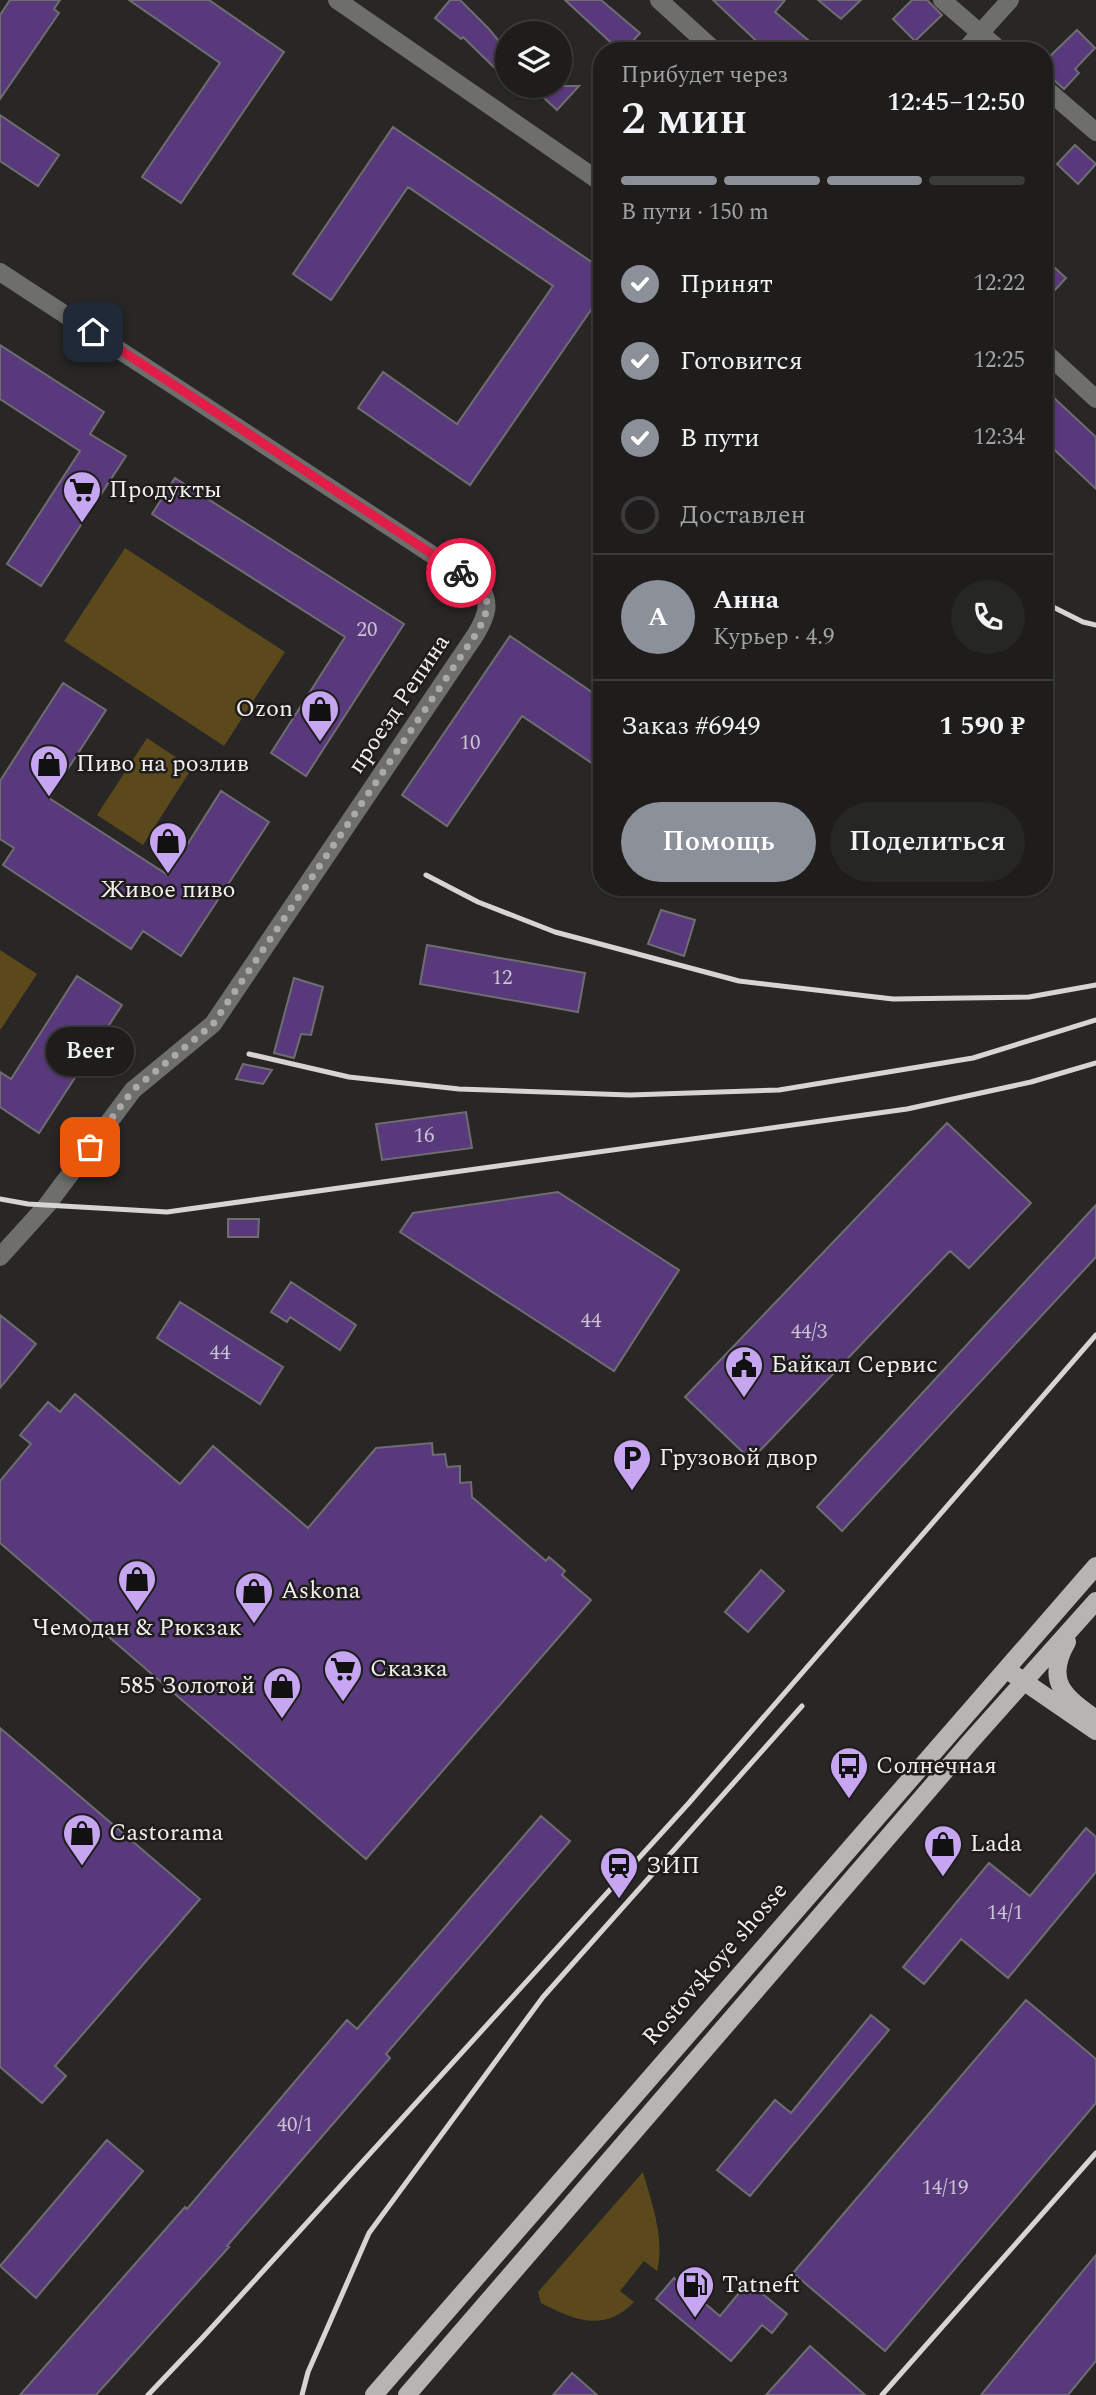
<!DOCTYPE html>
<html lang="ru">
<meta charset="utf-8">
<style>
:root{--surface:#1e1d1c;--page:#262625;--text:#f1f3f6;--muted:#a1a2a3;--line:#3c3b3b;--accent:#8c9099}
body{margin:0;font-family:Spectral,serif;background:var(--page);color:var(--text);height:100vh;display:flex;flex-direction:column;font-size:26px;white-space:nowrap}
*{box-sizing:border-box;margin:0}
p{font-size:23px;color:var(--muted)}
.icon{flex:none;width:38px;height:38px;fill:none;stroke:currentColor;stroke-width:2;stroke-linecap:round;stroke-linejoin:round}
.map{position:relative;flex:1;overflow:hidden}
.side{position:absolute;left:593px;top:42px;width:460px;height:854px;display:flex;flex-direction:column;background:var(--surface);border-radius:28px;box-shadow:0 2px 5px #0004,0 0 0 2px var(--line)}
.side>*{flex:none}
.buttons{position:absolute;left:495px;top:21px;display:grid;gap:14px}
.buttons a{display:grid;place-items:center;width:77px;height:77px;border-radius:50%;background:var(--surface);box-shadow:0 2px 5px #0004,0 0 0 2px var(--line);font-size:35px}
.pin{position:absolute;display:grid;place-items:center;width:60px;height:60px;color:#fff;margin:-30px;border-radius:14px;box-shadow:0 4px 10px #0006}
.courier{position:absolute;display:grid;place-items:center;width:70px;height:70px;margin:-35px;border:5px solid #e11d48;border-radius:50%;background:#fff;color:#222;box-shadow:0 2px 9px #0007}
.bubble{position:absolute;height:49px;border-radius:24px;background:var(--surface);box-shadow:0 2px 5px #0004,0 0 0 2px var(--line);font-size:23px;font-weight:600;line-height:49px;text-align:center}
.headline em{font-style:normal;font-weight:600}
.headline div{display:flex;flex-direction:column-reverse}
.headline{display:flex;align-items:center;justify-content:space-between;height:119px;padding:0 28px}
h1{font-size:46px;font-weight:600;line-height:52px}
.bar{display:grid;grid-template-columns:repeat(4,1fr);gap:10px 7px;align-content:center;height:84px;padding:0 28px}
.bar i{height:9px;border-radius:5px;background:var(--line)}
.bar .active{background:var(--accent)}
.bar p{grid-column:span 4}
.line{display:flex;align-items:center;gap:18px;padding:0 28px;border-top:2px solid var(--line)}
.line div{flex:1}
.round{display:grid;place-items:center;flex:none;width:74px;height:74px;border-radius:37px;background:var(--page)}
ol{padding:0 28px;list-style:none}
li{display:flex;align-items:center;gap:21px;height:77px}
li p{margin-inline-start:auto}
li .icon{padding:7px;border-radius:50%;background:var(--accent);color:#fff;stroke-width:4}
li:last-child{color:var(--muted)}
li i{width:38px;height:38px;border:4px solid var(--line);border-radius:50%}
.button{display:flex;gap:14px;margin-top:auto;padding:14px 28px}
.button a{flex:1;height:80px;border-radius:42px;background:var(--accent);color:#fff;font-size:28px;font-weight:600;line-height:80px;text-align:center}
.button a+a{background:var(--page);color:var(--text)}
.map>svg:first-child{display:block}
</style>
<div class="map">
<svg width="1096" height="2395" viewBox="0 0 1096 2395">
<rect width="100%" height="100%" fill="#282725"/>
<path fill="#5b491c" d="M125,548L285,652L224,746L64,641Z
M147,738L192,768L143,845L97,815Z
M0,950L37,974L1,1029H0Z
M643,2172C652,2204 665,2238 657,2271L644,2261L620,2291L634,2302C604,2333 574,2320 541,2303L538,2292Z"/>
<path fill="#58397b" stroke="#6e6e70" stroke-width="2" d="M10,0H60L54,9L59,13L0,99V15Z
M129,0H209L284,52L181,203L142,177L220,63Z
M450,0H460L489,29L508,52V81L463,37L461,39L435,18Z
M565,0H601L640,33L624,51H620Z
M713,0H785L775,12L821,51H767Z
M818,0H861L841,19Z
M912,0H927L942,15L915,41L893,19Z
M1077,30L1095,48L1075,69L1079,73L1064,89L1045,72V61Z
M531,86H579L557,110Z
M0,115L59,155L38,186L0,161Z
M393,127L602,269V294L470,485L358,408L383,372L457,424L553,286L408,187L331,300L293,274Z
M1075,145L1096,164L1078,184L1057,164Z
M1045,259L1066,278L1045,301Z
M0,345L104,412L90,434L126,456L41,586L7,564L80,451L0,399Z
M1053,397L1096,437V489L1045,441V405Z
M175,478L404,624L306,776L271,753L345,637L152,514Z
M510,636L602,699V770L522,716L447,826L402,795Z
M63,683L106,710L49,798L168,875L221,791L269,822L181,956L143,931L131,949L3,865L14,848L0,839V781Z
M661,910L695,920L684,956L648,944Z
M427,945L585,973L578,1012L420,984Z
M77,976L122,1005L39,1133L0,1107V1072L11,1079Z
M294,978L323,987L311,1035L301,1034L294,1058L274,1053Z
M243,1064L272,1070L263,1084L236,1079Z
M466,1112L472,1148L382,1160L376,1124Z
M947,1123L1031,1203L969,1268L950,1251L751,1460L685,1397Z
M558,1192L679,1270L614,1371L400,1232L413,1213Z
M1096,1205V1257L842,1531L817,1507Z
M228,1219H259L258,1237H228Z
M291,1282L356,1325L340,1350L290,1317L287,1322L271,1312Z
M180,1302L283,1367L260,1404L157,1338Z
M0,1315L36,1344L0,1388Z
M75,1394L180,1484L213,1446L308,1528L376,1448L432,1443L433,1455L445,1454L447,1467L460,1466V1483L471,1482L472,1497L546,1561L549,1557L565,1571L562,1575L591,1600L366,1859L0,1543V1481L31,1444L20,1435L48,1402L60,1412Z
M761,1570L784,1591L748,1632L725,1612Z
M0,1728L200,1899L55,2066L66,2076L42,2103L0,2067Z
M541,1816L570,1841L386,2054L390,2058L227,2246L229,2247L96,2395H20L185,2207L187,2209L347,2020L357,2029Z
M1086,1828L1096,1837V1872L1008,1978L961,1939L924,1984L903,1967L989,1863L1030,1896Z
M1026,2000L1096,2059V2103L885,2351L793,2273Z
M871,2015L889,2030L750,2196L717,2170L775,2100L791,2113Z
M107,2140L143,2171L36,2298L0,2266Z
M1096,2255V2361L1068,2395H981Z
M674,2278L720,2316L748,2282L787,2314L772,2333L762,2325L731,2361L656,2299Z
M810,2346L865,2395H766Z
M572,2373L597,2395H553Z"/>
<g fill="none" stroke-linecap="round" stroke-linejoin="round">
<path stroke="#6e6e6d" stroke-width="18" d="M337,0L602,183
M659,0L715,51
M942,0L1001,51
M964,51L1010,0
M1045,88L1096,132
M0,272L480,586C491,604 487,615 476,634L213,1024L133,1090L47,1205L0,1257
M1045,352L1096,399"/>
<path stroke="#b6b5b3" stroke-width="18" d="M1067,1642C1044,1682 1065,1697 1096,1719
M1013,1674L1096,1731
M374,2395L1096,1566
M407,2395L970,1742L1096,1601"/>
<path stroke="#d6d5d4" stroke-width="5" d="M1045,603L1083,622L1096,625
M426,875L478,902L555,932L739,981L893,999L1029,997L1096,985
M249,1054L349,1077L459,1089L630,1095L779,1090L973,1058L1096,1020
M0,1199L28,1204L167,1212L907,1109L1031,1082L1096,1063
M148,2395L204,2336L688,1804L1096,1335
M302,2395L308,2372L369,2233L543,1997L802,1706
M882,2395L1096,2153"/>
</g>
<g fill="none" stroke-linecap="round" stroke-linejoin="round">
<path stroke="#abaaa8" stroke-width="7" stroke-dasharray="0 12.6" d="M90,1147L133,1090L213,1024L476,634C494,603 490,592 461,573"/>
<path stroke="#e11d48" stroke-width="9" d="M93,332L461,573"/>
</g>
<defs>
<symbol id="supermarket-pin" viewBox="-11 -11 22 30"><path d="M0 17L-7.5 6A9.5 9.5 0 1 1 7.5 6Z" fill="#c6a6f0" stroke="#1e1d1b"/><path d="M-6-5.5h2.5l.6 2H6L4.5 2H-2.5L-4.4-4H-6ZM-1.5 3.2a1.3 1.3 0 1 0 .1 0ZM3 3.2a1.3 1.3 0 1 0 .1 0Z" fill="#111"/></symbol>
<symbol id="shop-pin" viewBox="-11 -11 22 30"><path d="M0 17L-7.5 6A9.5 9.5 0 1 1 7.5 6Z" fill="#c6a6f0" stroke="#1e1d1b"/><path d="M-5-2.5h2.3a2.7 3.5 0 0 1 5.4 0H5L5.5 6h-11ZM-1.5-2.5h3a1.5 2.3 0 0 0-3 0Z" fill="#111"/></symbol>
<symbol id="civic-pin" viewBox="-11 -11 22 30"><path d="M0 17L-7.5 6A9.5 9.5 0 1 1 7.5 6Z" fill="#c6a6f0" stroke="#1e1d1b"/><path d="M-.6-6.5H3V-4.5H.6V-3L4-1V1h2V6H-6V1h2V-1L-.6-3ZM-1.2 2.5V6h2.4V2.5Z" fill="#111"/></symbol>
<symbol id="parking-pin" viewBox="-11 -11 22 30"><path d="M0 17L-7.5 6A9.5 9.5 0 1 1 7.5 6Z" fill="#c6a6f0" stroke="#1e1d1b"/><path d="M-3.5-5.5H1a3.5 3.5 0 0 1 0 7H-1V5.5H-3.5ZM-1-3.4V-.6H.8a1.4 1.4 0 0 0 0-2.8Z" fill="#111"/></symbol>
<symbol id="bus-pin" viewBox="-11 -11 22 30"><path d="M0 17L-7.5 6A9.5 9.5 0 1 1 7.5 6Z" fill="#c6a6f0" stroke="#1e1d1b"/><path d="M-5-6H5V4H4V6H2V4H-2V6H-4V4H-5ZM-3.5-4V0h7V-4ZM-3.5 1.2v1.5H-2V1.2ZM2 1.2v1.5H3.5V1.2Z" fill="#111"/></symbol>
<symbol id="station-pin" viewBox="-11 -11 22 30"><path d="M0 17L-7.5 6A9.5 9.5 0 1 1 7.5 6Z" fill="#c6a6f0" stroke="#1e1d1b"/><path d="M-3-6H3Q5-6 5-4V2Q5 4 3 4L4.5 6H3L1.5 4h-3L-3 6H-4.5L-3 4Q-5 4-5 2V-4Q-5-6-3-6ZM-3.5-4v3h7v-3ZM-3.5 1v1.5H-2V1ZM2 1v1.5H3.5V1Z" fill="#111"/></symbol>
<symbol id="fuel-pin" viewBox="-11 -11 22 30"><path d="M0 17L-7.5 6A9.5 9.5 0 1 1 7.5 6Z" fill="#c6a6f0" stroke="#1e1d1b"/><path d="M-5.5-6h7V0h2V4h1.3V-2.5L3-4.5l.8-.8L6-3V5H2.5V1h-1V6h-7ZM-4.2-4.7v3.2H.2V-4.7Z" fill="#111"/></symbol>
</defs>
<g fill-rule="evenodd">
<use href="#supermarket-pin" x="60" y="468" width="44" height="60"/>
<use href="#shop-pin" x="298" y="687" width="44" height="60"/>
<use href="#shop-pin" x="27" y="742" width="44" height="60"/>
<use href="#shop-pin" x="146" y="819" width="44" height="60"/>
<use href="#civic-pin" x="722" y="1343" width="44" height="60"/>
<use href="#parking-pin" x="610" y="1436" width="44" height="60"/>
<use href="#shop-pin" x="115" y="1557" width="44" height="60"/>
<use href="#shop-pin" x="232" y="1569" width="44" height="60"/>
<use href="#supermarket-pin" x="321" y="1647" width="44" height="60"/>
<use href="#shop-pin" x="260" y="1664" width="44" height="60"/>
<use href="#bus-pin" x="827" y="1744" width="44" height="60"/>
<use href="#shop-pin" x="60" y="1811" width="44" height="60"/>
<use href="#shop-pin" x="921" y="1822" width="44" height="60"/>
<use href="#station-pin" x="597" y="1844" width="44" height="60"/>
<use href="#fuel-pin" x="673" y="2263" width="44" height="60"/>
</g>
<g text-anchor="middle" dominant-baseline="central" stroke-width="5" stroke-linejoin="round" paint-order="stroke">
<g font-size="21" fill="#cbc2d2">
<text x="367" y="630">20</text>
<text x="470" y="743">10</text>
<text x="502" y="978">12</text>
<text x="424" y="1136">16</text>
<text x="591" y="1321">44</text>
<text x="809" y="1332">44/3</text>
<text x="220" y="1353">44</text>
<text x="1005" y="1913">14/1</text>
<text x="295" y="2125">40/1</text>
<text x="945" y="2188">14/19</text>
</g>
<g font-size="24" fill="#f1f0ef" stroke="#1e1d1b" text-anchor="start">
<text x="109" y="490">Продукты</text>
<text x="293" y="709" text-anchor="end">Ozon</text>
<text x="76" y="764">Пиво на розлив</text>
<text x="168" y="890" text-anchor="middle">Живое пиво</text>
<text x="771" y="1365">Байкал Сервис</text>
<text x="659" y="1458">Грузовой двор</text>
<text x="281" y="1591">Askona</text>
<text x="137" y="1628" text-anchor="middle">Чемодан &amp; Рюкзак</text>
<text x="370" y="1669">Сказка</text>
<text x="255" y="1686" text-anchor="end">585 Золотой</text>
<text x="876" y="1766">Солнечная</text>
<text x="109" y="1833">Castorama</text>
<text x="970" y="1844">Lada</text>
<text x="646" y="1866">ЗИП</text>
<text x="722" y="2285">Tatneft</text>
</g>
<g font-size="24" fill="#f1f0ef" stroke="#1e1d1b">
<text transform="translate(399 704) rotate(-56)">проезд Репина</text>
<text transform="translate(715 1964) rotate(-49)">Rostovskoye shosse</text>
</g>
</g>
</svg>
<div class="buttons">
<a><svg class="icon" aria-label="layers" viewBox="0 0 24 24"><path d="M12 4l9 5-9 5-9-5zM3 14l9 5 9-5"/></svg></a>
</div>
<div class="pin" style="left:90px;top:1147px;background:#ea580c"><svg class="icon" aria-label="bag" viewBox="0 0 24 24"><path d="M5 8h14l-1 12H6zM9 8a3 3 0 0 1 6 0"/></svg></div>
<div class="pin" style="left:93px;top:332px;background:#1f2937"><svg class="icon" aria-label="home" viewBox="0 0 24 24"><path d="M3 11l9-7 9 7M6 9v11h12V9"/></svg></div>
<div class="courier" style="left:461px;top:573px"><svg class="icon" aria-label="bike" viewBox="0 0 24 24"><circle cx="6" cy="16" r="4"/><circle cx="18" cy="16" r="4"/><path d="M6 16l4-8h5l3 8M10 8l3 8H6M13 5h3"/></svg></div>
<div class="bubble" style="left:46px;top:1027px;width:88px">Beer</div>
<section class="side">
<div class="headline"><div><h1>2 мин</h1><p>Прибудет через</p></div><em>12:45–12:50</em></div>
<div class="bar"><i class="active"></i><i class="active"></i><i class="active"></i><i></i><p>В пути · 150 m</p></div>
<ol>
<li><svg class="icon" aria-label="check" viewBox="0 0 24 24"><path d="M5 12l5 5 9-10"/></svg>Принят<p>12:22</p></li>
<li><svg class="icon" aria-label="check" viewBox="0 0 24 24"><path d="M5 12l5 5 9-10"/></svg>Готовится<p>12:25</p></li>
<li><svg class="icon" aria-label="check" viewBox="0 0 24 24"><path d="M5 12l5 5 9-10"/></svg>В пути<p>12:34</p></li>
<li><i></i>Доставлен</li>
</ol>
<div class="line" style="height:126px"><b class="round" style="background:var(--accent);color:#fff">А</b><div><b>Анна</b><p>Курьер · 4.9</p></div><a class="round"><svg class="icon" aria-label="phone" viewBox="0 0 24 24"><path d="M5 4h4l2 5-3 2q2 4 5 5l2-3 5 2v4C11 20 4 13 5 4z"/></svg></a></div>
<div class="line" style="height:91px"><div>Заказ #6949</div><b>1 590 ₽</b></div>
<div class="button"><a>Помощь</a><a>Поделиться</a></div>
</section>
</div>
